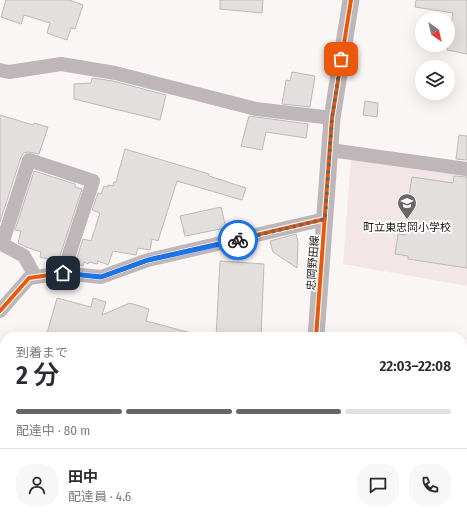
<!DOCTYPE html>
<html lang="ja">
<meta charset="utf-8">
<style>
:root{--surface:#fff;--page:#f7f7f7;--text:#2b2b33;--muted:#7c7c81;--line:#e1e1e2;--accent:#6b6666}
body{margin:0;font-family:"Fira Sans Condensed","Noto Sans JP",sans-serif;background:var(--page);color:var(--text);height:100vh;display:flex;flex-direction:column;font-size:15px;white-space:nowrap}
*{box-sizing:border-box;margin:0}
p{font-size:13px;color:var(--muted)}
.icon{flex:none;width:22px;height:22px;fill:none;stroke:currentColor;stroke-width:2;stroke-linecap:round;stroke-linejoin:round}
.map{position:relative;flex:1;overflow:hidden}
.drawer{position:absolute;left:0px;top:332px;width:467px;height:196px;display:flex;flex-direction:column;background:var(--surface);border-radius:16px 16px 0 0;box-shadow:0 4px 16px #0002}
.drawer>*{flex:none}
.needle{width:26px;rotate:146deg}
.buttons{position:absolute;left:415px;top:12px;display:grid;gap:8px}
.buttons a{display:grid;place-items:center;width:40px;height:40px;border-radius:50%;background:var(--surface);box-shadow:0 4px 16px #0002;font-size:20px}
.pin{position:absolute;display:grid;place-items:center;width:34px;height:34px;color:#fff;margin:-17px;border-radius:8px;box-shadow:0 2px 6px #0006}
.courier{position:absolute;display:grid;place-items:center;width:40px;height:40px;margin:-20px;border:3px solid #1a73e8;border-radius:50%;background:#fff;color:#222;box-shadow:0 1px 5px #0007}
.headline em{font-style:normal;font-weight:600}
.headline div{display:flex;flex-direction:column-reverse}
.headline{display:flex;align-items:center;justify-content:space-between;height:68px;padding:0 16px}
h1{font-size:26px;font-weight:600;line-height:30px}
.bar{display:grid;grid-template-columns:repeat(4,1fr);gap:6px 4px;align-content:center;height:48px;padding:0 16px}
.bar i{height:5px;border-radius:3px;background:var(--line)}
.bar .active{background:var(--accent)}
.bar p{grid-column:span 4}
.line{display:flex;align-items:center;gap:10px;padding:0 16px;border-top:1px solid var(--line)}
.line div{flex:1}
.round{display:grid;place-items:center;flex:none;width:42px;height:42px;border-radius:16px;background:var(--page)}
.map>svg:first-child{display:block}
</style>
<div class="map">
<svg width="467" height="528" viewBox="0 0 467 528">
<rect width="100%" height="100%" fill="#fbf6f6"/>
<path fill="#f3e6e6" d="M351,157L467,175V286L343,264Z"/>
<path fill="#e3dfde" stroke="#bdb9b8" d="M6,0H69L83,5L75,29L71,28L67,40L47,33L50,23L24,15L21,24L1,17Z
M220,0H263L262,13L220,9Z
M416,0H467V54L447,50L453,13L415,7Z
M292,72L315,76L310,107L282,104L286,80L290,81Z
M92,78L113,81L166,95L160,120L74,99V84L91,83Z
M365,101L378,103L377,117L363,115Z
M0,115L33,125L34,123L48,127L39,154L28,152L24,153L21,157L0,222Z
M249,116L308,124L306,138L266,132L262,150L241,146Z
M459,135L467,136V160L456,159Z
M125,149L209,174V176L246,188L242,200L177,181L158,241L152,239L150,250L138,248L136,255L113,251L108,265L98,261L97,264L89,262L88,264L84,262L83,266L75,263L83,239L91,241L100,213L92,210L98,193L101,194L104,186L108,187V185L113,186L114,182H116Z
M34,171L75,184V187L82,189L58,262L40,257L41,252L26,247L18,243L21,231L15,230Z
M454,176L467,177V268L408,259V256L395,254L398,234L406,235L410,209L407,208L412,177L453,183Z
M221,207L226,228L185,236L180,216Z
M296,234L298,242L297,268L273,252L270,241Z
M220,261L264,264L261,337H216Z
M57,298L91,307L93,298L106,302L102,315L130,303L149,309L146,321L191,333V337H46Z"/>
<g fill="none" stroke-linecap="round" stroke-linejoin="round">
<path stroke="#bfb6ba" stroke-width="14" d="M0,70L9,72L61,64L115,73L256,109L332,118
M330,150L467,169
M0,243L24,256L35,276
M2,244L29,160L93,181L63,273
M0,311L29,278L63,273L101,277L148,260L325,219
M462,488L466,494L462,497
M403,523L408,528
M416,528L423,523"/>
<path stroke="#bfb6ba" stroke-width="17" d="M316,337L332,118L351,0
M302,528V523"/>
<defs>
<path id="cycleway" d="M0,311L29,278L63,273L101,277L148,260L325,219
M316,337L332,118L351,0"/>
</defs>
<use href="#cycleway" stroke="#fff" stroke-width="6"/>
<use href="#cycleway" stroke="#e8590c" stroke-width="4"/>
</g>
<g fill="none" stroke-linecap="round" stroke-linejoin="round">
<path stroke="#6b6666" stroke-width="4" stroke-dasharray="0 7.2" d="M238,240L325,219L332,118L341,59"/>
<path stroke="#1a73e8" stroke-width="5" d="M63,273L101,277L148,260L238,240"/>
</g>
<defs>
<symbol id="school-pin" viewBox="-11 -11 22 30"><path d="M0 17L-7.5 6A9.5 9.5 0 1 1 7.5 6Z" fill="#6b6666" stroke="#fff"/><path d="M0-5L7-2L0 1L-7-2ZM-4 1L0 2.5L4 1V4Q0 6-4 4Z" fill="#fff"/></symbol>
</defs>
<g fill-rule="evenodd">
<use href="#school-pin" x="396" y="192" width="22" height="30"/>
</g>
<g text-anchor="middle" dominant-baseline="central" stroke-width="3.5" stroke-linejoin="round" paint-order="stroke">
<g font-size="11" fill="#1d1818" stroke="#fff">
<text x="407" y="227">町立東忠岡小学校</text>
</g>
<g font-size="11" fill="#1d1818" stroke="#fff">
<text transform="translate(313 263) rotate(-86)">忠岡野田線</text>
</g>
</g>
</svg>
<div class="buttons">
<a><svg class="needle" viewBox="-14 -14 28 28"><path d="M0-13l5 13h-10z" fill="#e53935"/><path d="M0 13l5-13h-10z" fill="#7c7c81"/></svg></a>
<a><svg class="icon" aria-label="layers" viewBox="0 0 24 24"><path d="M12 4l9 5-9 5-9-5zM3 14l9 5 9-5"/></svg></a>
</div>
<div class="pin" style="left:341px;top:59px;background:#ea580c"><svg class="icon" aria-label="bag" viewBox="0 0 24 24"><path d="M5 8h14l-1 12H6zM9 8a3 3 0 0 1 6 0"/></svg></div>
<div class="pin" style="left:63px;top:273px;background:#1f2937"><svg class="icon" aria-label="home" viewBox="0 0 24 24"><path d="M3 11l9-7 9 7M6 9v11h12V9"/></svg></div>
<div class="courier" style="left:238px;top:240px"><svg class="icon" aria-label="bike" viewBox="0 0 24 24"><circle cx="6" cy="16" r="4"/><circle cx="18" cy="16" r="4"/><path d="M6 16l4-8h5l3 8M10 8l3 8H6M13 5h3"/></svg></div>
<section class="drawer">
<div class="headline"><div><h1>2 分</h1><p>到着まで</p></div><em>22:03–22:08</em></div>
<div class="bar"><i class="active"></i><i class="active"></i><i class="active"></i><i></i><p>配達中 · 80 m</p></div>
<div class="line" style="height:72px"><a class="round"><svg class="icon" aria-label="person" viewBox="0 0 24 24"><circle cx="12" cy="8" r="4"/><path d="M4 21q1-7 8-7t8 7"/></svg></a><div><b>田中</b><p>配達員 · 4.6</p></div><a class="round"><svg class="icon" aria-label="chat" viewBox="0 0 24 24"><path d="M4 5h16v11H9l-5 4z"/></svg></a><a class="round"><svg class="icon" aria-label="phone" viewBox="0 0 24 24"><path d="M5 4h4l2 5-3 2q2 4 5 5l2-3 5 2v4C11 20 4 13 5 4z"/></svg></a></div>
</section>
</div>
